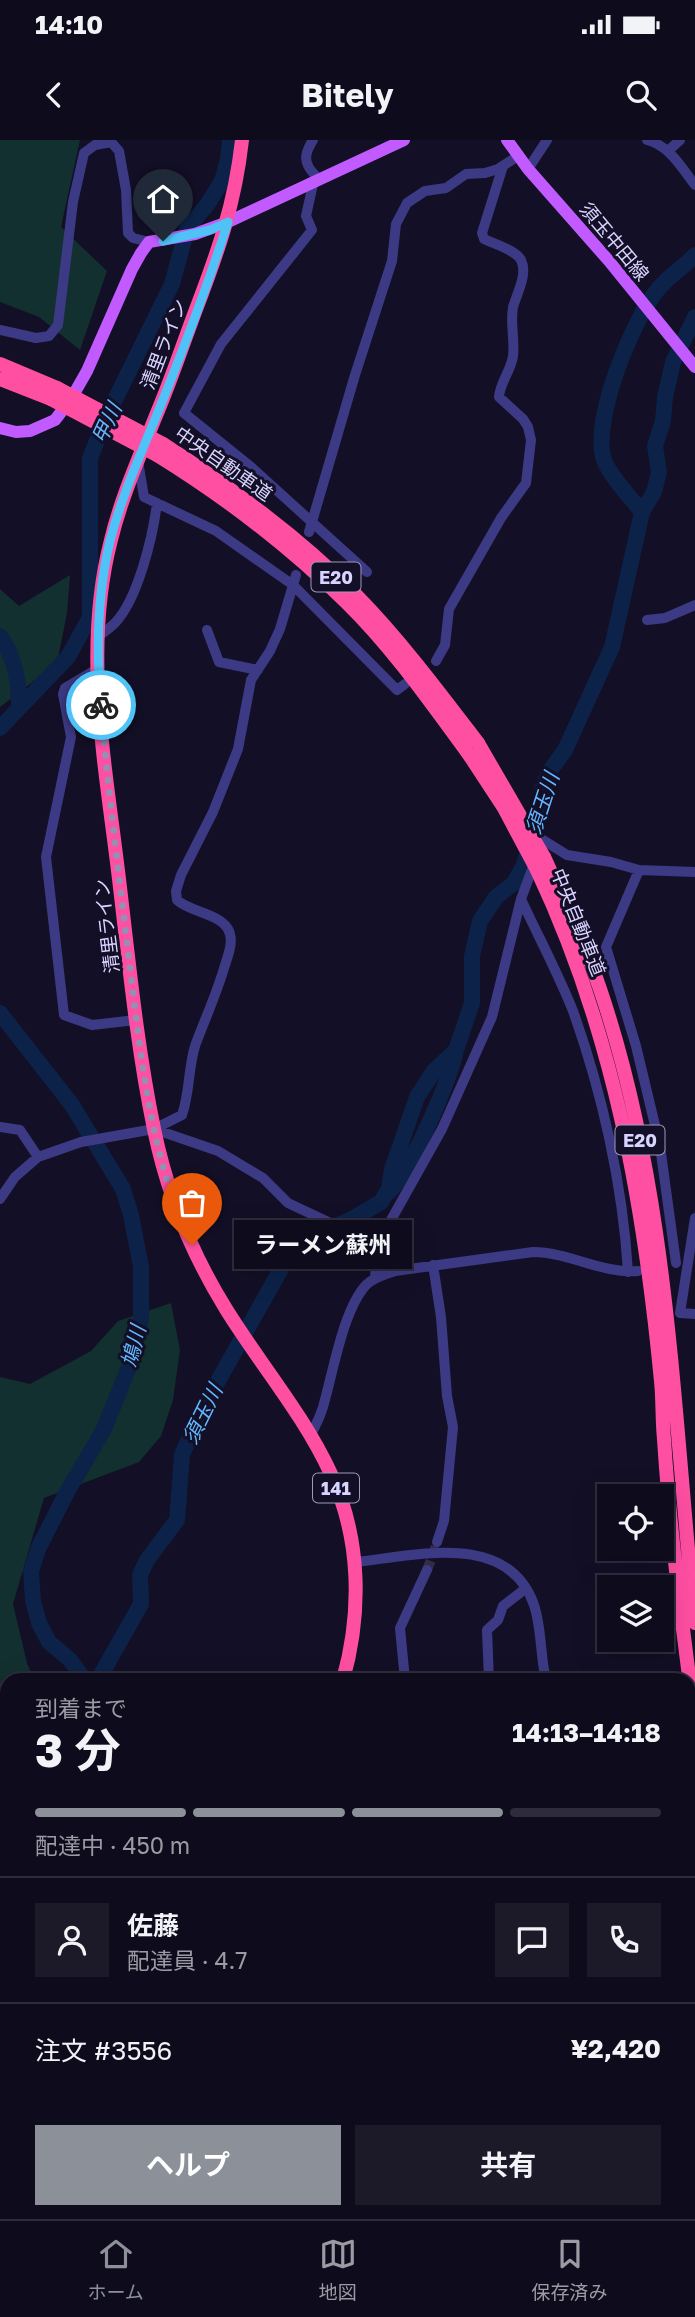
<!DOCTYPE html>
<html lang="ja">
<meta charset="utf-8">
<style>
:root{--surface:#0e0b1c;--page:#1c1929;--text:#f1f3f6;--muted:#9b9ba3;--line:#2e2b3b;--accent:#8c9099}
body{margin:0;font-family:"Golos Text","Noto Sans JP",sans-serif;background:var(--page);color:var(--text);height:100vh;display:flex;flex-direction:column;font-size:26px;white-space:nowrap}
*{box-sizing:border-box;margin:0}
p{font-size:23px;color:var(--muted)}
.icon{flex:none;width:38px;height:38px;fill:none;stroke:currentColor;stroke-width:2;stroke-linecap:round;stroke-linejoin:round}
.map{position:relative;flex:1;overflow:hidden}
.details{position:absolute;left:0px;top:1533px;width:696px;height:546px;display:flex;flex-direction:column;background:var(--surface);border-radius:21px 21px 0 0;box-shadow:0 7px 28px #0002,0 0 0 2px var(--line)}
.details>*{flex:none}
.controls{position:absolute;left:597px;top:1344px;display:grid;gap:14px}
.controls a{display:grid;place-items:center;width:77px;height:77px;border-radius:0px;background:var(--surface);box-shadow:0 7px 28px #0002,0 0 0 2px var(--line);font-size:35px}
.pin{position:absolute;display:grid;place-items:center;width:60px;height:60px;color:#fff;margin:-72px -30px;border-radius:50% 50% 50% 0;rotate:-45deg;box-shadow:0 0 7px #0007}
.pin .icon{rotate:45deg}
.courier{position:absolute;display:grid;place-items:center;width:70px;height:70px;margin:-35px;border:5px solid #4fc3f7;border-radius:50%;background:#fff;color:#222;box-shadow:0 2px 9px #0007}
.bubble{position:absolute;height:49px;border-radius:0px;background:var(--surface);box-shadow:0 7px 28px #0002,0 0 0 2px var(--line);font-size:23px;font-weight:700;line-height:49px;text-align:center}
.summary em{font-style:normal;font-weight:700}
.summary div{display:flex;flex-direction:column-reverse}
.summary{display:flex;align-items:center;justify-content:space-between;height:119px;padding:0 35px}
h1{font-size:46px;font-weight:700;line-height:52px}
.bar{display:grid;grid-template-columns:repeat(4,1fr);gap:10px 7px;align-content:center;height:84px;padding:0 35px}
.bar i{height:9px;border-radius:5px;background:var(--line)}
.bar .on{background:var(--accent)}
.bar p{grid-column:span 4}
.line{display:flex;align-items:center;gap:18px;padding:0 35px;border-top:2px solid var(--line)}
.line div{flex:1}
.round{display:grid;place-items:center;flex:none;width:74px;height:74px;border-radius:0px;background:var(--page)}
.action{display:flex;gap:14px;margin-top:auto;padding:14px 35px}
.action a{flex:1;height:80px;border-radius:0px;background:var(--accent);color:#fff;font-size:28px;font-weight:700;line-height:80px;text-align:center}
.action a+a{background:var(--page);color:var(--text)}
.status{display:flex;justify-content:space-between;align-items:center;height:49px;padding:0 35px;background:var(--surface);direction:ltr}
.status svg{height:19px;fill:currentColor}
header{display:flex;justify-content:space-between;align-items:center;height:91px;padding:0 35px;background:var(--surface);font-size:32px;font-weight:700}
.menu{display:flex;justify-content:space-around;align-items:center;height:98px;border-top:2px solid var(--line);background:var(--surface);font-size:19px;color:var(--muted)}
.menu a{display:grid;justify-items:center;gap:4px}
.menu .on{color:var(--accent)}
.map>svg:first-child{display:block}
</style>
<div class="status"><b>14:10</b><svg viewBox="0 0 49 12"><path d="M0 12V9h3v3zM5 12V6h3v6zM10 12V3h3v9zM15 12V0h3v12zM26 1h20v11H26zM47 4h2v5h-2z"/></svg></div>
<header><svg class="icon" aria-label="back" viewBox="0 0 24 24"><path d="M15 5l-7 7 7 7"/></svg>Bitely<svg class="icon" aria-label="search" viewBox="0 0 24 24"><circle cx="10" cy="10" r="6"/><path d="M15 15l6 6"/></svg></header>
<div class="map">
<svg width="695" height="2079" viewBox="0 0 695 2079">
<rect width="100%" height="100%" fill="#130f26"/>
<path fill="#12302f" d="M0,0H80L61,87L107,131L80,210L39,177L0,162Z
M70,435L67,473L57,523L0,567V449L19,466Z
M171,1163L180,1210L173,1260L161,1296L139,1322L44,1358L13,1464L27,1523L34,1540H7V1863L0,1866V1237L30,1244L91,1211L118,1181Z
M24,2072H297L302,2079H18Z"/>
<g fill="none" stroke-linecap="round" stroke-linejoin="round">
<path stroke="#0c2248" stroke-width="16" d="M642,372C631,358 610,336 604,320C591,281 633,178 659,148C669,136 684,127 695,115
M0,496C15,518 19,540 19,566
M0,588L68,517L90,477V318L107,276L172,144L187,89L207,65L222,41L228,19L230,0
M0,873L72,965L123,1049L131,1075L141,1127V1179L129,1227L104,1289L67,1352L39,1407L31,1431L33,1461L39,1483L49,1502L70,1520L85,1540
M389,1052C412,1028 449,943 456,910
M98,1540L141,1464L140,1435L147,1420L177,1380L182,1315L200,1273L281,1129L295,1107L314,1095L352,1079L381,1062L389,1049L392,1029L417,957L434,931L456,910L472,863V816L480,781L496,757L514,743L523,727L539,678L542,650L549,632L565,610L612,507L642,372L654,352L659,332L655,306L663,281L665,257L673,222L695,177
M440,2072L449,2079"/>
<path stroke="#312d47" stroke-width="10" stroke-dasharray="10 5" stroke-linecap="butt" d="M427,1430L436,1406"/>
<path stroke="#3d3a85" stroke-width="10" d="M313,0C304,14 303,23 315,35L306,76L312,90L221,204L184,273L251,327L367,432
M647,0C670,6 681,27 695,45
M668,11L680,0
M528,29L547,0
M0,190L36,198L49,196L58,185L73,62L84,13L95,5L111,2L119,11L126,50L128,93L133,98L149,102
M138,321L144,357L216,391L293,445L397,550L405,544
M309,392L355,235L392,121L396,84L407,63L425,51L446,48L466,34L485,33L498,29L518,16
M647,480L665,478L695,465
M207,490L219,522L258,530
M97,497C103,493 110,488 115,483C138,459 153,396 157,363
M436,521L445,505L449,469L501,378L526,343L531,300L528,287L523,279L499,257C500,242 511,231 513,216C515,200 510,184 513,167C517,153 528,134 521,120C516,110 494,104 484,99L482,93L503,26
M97,529L65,548L63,554L71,597L46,717L64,875L92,885L136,880
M639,730L606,807L636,906L660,1006L676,1123
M521,759C538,796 558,833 573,871C602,952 623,1046 628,1132
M0,987L20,990L38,1017
M154,989L218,1011L263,1038L288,1063L377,1105
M0,1059L15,1037L38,1017L81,1002L154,989L182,975C190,952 188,929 195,906C205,879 217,853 225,825C229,813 234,800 228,789C218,773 190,772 177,760L176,751L181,735L213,672L238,609L251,540L270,511L280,489L296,435
M695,1078L680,1173L695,1174
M433,1125L441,1177L447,1256L453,1287L444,1381L437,1402
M375,1138L377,1105L442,989L492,877L521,759L543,700L567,715L611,722L639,730L695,732
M310,1296C315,1287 320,1277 323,1267C333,1233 343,1170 366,1145C374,1137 384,1135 395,1131L533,1112C569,1112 602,1134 638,1131
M355,1422C414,1416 508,1390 534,1465C542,1489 540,1516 546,1540
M405,1540L400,1488L427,1430
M489,1540L487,1490L498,1480L503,1466L525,1449
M690,1664H695
M690,1720L695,1740
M0,1773L7,1793
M0,1996L7,1992
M690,2015L695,2014
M655,2072L695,2079"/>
<path stroke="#c25bff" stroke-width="12" d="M507,0L528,29L609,121L695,227
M0,288L16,292L30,291L55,280L71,259L87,231L132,129L141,113L149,102L195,94L228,82L404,0"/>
<path stroke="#ff4fa3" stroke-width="14" d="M242,0C235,64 218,112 195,172C182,207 170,243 155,278C139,318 121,358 111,400C82,511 106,628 119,739C129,823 137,907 154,989C167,1053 192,1114 226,1169C260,1224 304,1275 331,1334C361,1399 362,1472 343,1540
M0,224L57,248
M0,239L51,259
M163,304C232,348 298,396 356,455C401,501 439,552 478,603
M157,315C225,357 289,406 346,462C393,508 431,563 470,616
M544,717C564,760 585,804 600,849C669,1052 673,1271 695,1483
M537,730C614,893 644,1064 661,1241C663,1260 662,1280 664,1299C670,1394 683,1489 695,1583
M690,2028H695
M690,2050H695
M690,2061L695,2062
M341,2072L347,2079"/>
<path stroke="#ff4fa3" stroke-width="14" d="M57,248L163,304
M51,259L157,315
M478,603L544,717
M470,616L504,668L537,730"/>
</g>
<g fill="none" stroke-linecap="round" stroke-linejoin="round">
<path stroke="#948fb3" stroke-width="7" stroke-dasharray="0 12.6" d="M101,565C108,650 119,735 129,820C141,916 150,1017 192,1105"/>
<path stroke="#4fc3f7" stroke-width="9" d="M101,565C96,510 97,455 110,401C121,358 139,318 156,277C182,213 207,148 228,82L210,90L163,101"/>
</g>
<g text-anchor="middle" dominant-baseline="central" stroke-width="6" stroke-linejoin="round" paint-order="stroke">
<g fill="#130f26" stroke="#9e99be" stroke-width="2">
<rect x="311.5" y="422.5" width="49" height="29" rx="5"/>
<rect x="615.5" y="985.5" width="49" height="29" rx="5"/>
<rect x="313" y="1333.5" width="46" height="29" rx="5"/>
</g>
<g font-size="18" font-weight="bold" fill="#d9d4ff">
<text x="336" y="437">E20</text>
<text x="640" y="1000">E20</text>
<text x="336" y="1348">141</text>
</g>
<g font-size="19" fill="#d9d4ff" stroke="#130f26">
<text transform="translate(615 101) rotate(50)">須玉中田線</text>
<text transform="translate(163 204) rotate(-69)">清里ライン</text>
<text transform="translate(224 323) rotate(35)">中央自動車道</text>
<text transform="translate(579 782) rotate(68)">中央自動車道</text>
<text transform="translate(106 786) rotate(-97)">清里ライン</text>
</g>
<g font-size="21" font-style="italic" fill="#62b6ff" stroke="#130f26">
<text transform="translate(106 283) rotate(-65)">甲川</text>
<text transform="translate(542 663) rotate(-72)">須玉川</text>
<text transform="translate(133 1206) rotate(-76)">鳩川</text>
<text transform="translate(202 1274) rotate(-64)">須玉川</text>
</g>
</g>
</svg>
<div class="controls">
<a><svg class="icon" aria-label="locate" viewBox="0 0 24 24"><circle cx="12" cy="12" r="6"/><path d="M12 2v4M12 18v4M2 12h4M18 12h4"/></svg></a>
<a><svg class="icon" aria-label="layers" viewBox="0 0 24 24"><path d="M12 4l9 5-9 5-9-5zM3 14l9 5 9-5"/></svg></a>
</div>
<div class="pin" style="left:192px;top:1105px;background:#ea580c"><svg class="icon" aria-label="bag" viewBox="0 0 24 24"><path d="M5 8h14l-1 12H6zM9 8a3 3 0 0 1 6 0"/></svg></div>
<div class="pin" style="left:163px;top:101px;background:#1f2937"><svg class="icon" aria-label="home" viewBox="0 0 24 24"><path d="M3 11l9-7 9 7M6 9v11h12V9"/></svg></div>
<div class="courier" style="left:101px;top:565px"><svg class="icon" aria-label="bike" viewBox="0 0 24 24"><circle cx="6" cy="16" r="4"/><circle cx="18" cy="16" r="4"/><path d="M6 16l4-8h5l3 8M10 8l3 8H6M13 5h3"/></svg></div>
<div class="bubble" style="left:234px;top:1080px;width:178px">ラーメン蘇州</div>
<section class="details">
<div class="summary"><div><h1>3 分</h1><p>到着まで</p></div><em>14:13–14:18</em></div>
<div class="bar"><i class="on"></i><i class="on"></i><i class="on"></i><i></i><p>配達中 · 450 m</p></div>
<div class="line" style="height:126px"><a class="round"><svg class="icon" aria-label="person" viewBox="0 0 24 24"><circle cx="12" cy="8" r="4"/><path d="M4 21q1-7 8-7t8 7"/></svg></a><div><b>佐藤</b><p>配達員 · 4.7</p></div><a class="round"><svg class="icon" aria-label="chat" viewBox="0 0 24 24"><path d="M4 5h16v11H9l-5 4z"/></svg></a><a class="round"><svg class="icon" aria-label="phone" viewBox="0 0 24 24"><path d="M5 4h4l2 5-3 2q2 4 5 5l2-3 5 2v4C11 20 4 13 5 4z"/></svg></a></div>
<div class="line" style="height:91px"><div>注文 #3556</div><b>¥2,420</b></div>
<div class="action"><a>ヘルプ</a><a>共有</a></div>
</section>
</div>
<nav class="menu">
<a class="on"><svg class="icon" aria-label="home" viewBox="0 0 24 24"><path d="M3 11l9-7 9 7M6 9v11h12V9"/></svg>ホーム</a>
<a><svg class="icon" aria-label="map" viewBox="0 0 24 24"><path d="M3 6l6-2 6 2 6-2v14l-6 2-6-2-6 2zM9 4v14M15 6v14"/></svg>地図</a>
<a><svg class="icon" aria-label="saved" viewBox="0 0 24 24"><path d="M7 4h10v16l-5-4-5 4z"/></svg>保存済み</a>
</nav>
